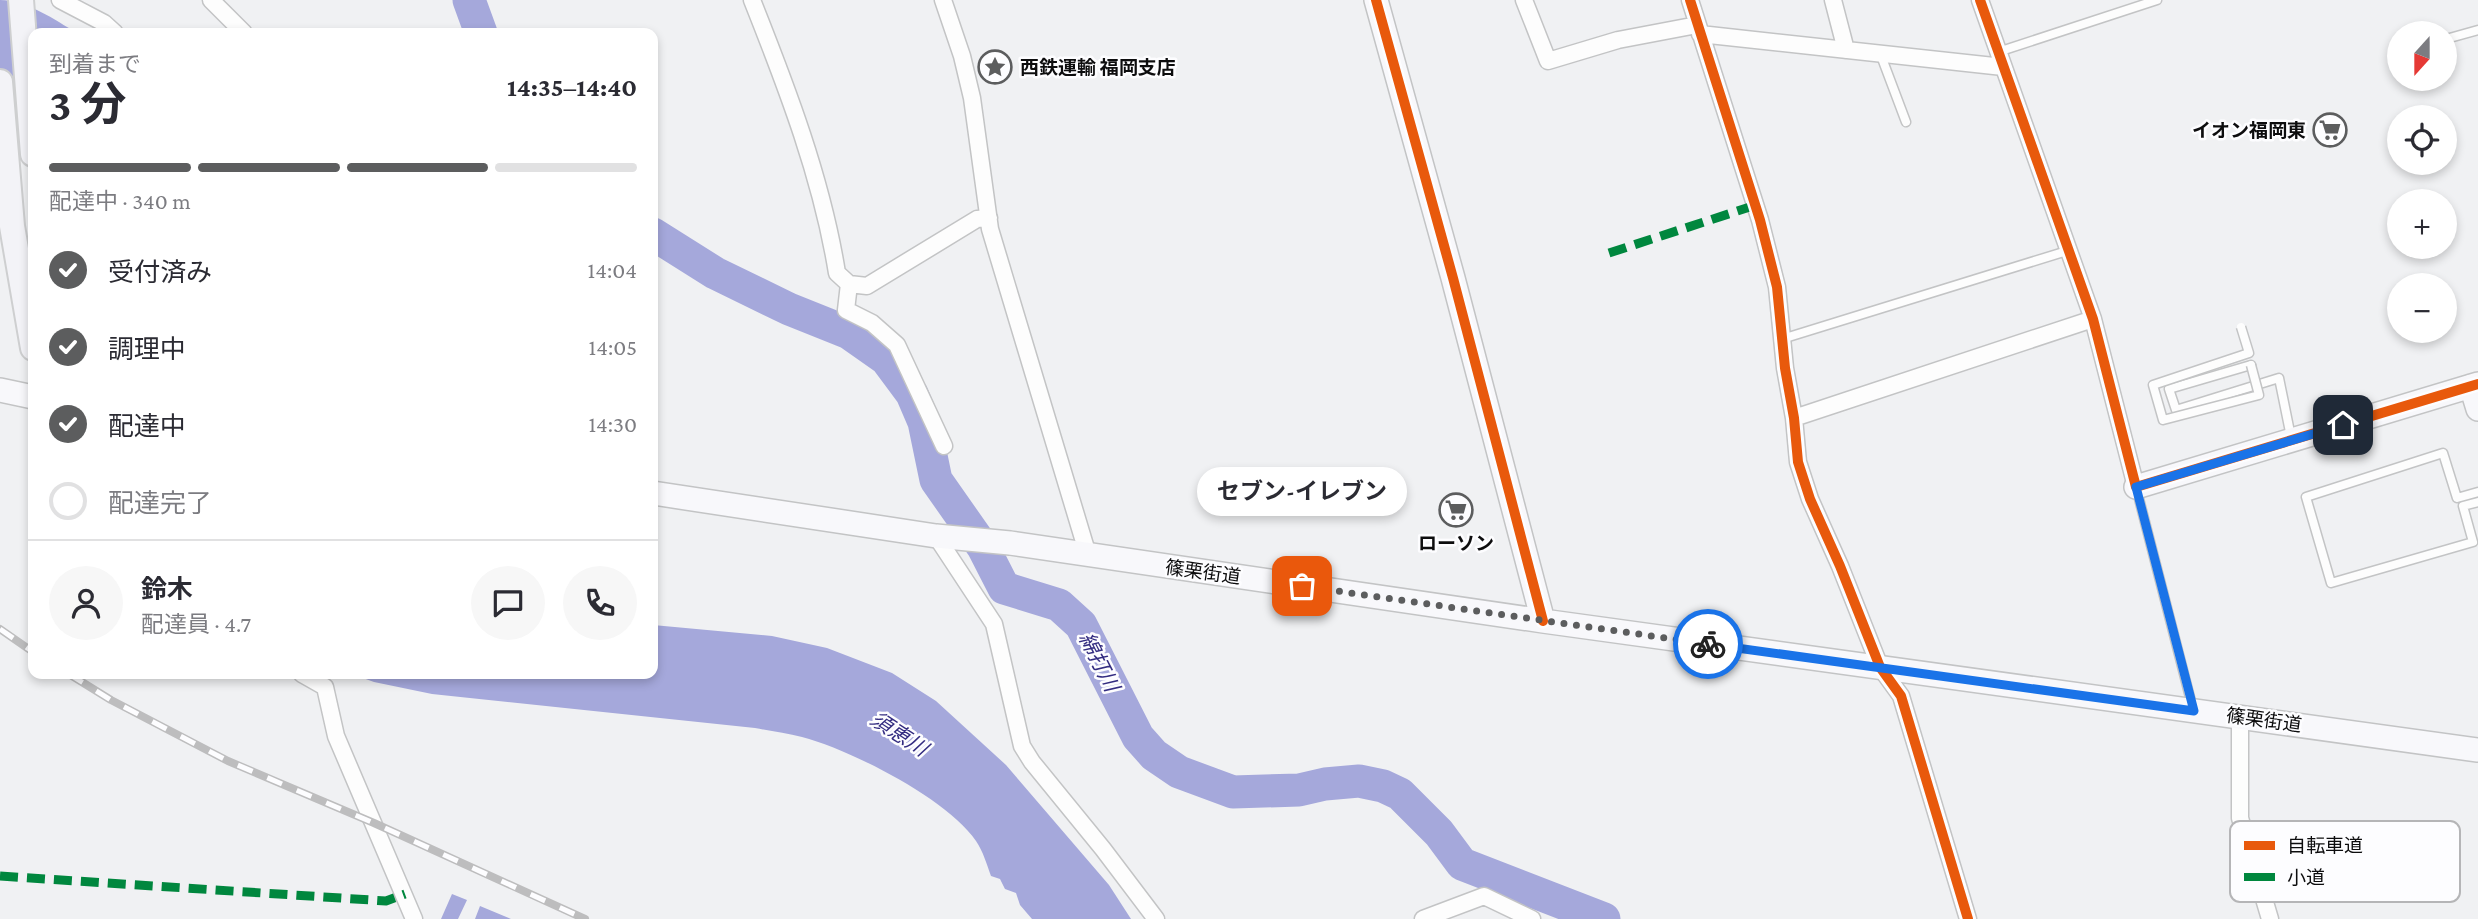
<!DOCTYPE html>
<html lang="ja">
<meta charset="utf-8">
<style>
:root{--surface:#fff;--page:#f7f7f7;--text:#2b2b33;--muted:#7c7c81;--line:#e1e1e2;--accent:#5c5d5e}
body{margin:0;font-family:"Crimson Pro","Noto Sans JP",serif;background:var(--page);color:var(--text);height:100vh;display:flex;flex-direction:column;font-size:26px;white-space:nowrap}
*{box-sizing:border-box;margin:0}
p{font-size:23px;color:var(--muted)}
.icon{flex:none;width:38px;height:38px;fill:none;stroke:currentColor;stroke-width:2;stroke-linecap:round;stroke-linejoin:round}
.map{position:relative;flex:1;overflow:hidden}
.side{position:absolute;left:28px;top:28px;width:630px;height:651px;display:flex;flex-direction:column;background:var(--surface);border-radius:14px;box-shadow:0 4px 10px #0003}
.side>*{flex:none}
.needle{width:46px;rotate:201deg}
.buttons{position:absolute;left:2387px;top:21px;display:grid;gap:14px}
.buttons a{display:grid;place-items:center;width:70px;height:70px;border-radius:50%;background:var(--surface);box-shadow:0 4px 10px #0003;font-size:35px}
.pin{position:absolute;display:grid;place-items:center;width:60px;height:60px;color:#fff;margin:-30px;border-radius:14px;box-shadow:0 4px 10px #0006}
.courier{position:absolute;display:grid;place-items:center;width:70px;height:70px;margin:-35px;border:5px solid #1a73e8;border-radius:50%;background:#fff;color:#222;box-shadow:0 2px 9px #0007}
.bubble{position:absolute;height:49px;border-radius:24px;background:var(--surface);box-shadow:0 4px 10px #0003;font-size:23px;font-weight:700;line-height:49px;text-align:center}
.headline em{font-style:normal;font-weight:700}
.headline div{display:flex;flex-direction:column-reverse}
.headline{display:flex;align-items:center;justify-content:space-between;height:119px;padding:0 21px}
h1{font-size:46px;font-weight:700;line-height:52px}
.bar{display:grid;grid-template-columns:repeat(4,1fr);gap:10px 7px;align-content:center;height:84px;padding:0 21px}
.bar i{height:9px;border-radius:5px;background:var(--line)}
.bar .current{background:var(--accent)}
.bar p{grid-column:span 4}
.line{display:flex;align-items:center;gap:18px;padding:0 21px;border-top:2px solid var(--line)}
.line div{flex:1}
.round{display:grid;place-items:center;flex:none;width:74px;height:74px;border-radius:37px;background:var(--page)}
ol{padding:0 21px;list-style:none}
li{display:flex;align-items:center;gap:21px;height:77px}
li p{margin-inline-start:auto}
li .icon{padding:7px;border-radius:50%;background:var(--accent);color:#fff;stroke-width:4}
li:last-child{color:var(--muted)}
li i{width:38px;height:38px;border:4px solid var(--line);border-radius:50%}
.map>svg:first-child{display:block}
</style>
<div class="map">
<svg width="2478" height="919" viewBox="0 0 2478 919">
<rect width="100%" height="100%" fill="#f0f1f3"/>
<path fill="#a5a8db" d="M0,0C27,0 55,20 77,33H33V99L0,84Z
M653,625L772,636L827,648L892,673L936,701L1006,765L1109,885L1131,919H1032L1020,905L1016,893L1005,889L1000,879L991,876C987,865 983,851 976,841C948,799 851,750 802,737C787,733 770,731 755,728L432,694L374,682L352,674H653Z
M452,894L467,900L458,919H441Z
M480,906L511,919H475Z"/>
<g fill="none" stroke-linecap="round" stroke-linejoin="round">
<path stroke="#a5a8db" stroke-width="33" d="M469,0L481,33
M653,234L715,273L789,309L849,333L886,359L912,394L924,422L936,480L983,547L1004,588L1059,605L1081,625L1138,737L1154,755L1179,772L1233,792L1299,790L1325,784L1359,781L1383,786L1400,794L1439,833L1462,864L1604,919"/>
<defs>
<path id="lane" d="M2446,39L2478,30
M1998,52L2157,0
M1880,53L1906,122
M1782,339L2070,250
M2251,365L2169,389L2176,410L2279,378L2291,437
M2136,487L2193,709
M2478,492L2457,498L2443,453L2306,497L2331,583L2473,542L2463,506L2478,502"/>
<path id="street" d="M60,0L104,23L115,33
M211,0L244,33
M752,0C787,88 822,179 837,273L849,284L867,286L977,219L989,218
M943,0L962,56L972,98L990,229L1088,555
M1524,0L1548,61L1618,40L1697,25
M1690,0L1760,220L1777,287L1785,368L1794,418L1798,462L1810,499L1840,566L1880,667L1901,696L1968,919
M1833,0L1846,50
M1980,0L2093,319L2136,487
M1700,34L2003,67
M849,284L846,310L872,323L897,345L944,446
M1794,418L2093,319
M936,536L994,624L1022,746L1032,762L1103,849L1156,919
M302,674L325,687L336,736L414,919
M2240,717V818L2270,919
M1423,919L1484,896L1532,919"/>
<path id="secondary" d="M1376,0L1453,278L1543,621
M2471,386L2478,409
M0,390L33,397
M2136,487L2478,384
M653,493L936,536L1010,543L1543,621L2478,750"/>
<path id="primary" d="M21,0L33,154
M0,82L12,226L33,348"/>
</defs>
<use href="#lane" stroke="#c3c4c5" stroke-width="11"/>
<use href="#street" stroke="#c3c4c5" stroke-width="19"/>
<use href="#secondary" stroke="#c3c4c5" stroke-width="26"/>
<use href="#primary" stroke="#cecfd0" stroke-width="28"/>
<use href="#lane" stroke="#fdfdfd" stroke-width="8"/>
<use href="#street" stroke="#fdfdfd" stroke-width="16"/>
<use href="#secondary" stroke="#f8f8fb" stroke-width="23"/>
<use href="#primary" stroke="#f3f3f7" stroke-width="24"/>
<defs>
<path id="rail" d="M0,629L33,652
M69,674L111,700L228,761L374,823L585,919"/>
</defs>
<use href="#rail" stroke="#bdbdbe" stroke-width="8"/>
<use href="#rail" stroke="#fdfdff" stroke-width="5" stroke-dasharray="16" stroke-linecap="butt"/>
<defs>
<path id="lane-bridge" d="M2241,327L2249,353L2153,385L2163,420L2259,395L2251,365"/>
</defs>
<use href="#lane-bridge" stroke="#c3c4c5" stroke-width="11" stroke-linecap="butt"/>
<use href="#lane-bridge" stroke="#fdfdfd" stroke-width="8"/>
<path stroke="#00873e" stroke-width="9" stroke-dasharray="18 9" stroke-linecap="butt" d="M1609,253L1756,205
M0,876L386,901L405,894"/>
<defs>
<path id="cycleway" d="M1376,0L1453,278L1543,621
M1690,0L1760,220L1777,287L1785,368L1794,418L1798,462L1810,499L1840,566L1880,667L1901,696L1968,919
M1980,0L2093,319L2136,487L2478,384"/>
</defs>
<use href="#cycleway" stroke="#fdfdff" stroke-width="15"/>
<use href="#cycleway" stroke="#e8590c" stroke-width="10"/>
</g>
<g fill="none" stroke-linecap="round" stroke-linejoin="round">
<path stroke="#5c5d5e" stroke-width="7" stroke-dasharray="0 12.6" d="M1302,586L1708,644"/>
<path stroke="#1a73e8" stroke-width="9" d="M1708,644L2194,711L2136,487L2343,425"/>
</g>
<defs>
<symbol id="sight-ring" viewBox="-11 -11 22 22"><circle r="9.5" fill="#fdfdff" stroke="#5c5d5e" stroke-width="1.5"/><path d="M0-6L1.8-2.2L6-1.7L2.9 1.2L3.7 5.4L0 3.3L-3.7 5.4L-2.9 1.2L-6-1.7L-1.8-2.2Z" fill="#5c5d5e"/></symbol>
<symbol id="supermarket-ring" viewBox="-11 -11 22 22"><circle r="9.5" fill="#fdfdff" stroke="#5c5d5e" stroke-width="1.5"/><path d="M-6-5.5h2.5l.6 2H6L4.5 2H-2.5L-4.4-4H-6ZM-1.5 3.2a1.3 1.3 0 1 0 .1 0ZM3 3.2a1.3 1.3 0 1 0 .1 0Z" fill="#5c5d5e"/></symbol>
</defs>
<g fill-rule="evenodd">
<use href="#sight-ring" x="976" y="48" width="38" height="38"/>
<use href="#supermarket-ring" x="2311" y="111" width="38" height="38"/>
<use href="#supermarket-ring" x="1437" y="491" width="38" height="38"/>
</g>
<g text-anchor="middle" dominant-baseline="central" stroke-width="5" stroke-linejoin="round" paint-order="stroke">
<g font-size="19" font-weight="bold" fill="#0d0d0e" stroke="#fdfdff" text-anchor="start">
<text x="1020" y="67">西鉄運輸 福岡支店</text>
<text x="2306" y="130" text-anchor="end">イオン福岡東</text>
<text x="1456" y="543" text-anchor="middle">ローソン</text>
</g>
<g font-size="19" fill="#0d0d0e" stroke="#fdfdff">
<text transform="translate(1203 572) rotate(8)">篠栗街道</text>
<text transform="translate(2264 720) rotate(8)">篠栗街道</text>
</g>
<g font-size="21" font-style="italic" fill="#332c81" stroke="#fdfdff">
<text transform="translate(1099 662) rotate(63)">綿打川</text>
<text transform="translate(899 734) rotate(33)">須恵川</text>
</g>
</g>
<rect x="2230" y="821" width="230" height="81" rx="10" fill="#fdfdff" stroke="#b5b5b7" stroke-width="2"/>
<rect x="2244" y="841" width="31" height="9" fill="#e8590c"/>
<rect x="2244" y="873" width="31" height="8" fill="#00873e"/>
<g font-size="19" fill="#0d0d0e">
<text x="2287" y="852">自転車道</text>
<text x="2287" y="884">小道</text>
</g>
</svg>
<div class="buttons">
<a><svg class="needle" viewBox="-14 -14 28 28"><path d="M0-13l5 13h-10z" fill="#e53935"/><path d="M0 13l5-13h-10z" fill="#7c7c81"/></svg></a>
<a><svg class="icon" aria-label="locate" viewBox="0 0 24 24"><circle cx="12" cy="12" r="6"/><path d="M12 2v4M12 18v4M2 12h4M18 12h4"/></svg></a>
<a>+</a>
<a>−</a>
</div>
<div class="pin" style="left:1302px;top:586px;background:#ea580c"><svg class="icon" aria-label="bag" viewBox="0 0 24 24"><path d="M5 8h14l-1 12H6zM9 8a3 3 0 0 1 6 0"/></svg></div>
<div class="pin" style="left:2343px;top:425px;background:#1f2937"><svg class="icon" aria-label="home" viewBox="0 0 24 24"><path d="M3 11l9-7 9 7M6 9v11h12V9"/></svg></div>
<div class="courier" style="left:1708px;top:644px"><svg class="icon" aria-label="bike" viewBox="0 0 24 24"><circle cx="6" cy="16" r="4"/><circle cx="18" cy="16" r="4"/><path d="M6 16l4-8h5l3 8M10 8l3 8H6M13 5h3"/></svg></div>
<div class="bubble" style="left:1197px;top:467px;width:210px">セブン-イレブン</div>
<section class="side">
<div class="headline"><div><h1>3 分</h1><p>到着まで</p></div><em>14:35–14:40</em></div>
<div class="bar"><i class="current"></i><i class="current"></i><i class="current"></i><i></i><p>配達中 · 340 m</p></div>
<ol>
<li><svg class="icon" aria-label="check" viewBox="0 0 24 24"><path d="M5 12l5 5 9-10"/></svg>受付済み<p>14:04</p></li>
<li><svg class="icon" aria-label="check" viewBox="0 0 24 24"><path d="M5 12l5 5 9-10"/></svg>調理中<p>14:05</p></li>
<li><svg class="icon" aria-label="check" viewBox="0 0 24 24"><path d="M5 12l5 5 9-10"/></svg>配達中<p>14:30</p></li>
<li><i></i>配達完了</li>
</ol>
<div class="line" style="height:126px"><a class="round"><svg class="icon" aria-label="person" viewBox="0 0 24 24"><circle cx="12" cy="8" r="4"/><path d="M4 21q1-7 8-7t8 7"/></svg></a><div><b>鈴木</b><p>配達員 · 4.7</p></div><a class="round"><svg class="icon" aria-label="chat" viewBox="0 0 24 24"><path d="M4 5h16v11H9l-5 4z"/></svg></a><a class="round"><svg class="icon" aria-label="phone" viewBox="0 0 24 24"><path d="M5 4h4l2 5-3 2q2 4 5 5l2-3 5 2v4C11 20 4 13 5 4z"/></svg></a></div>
</section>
</div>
